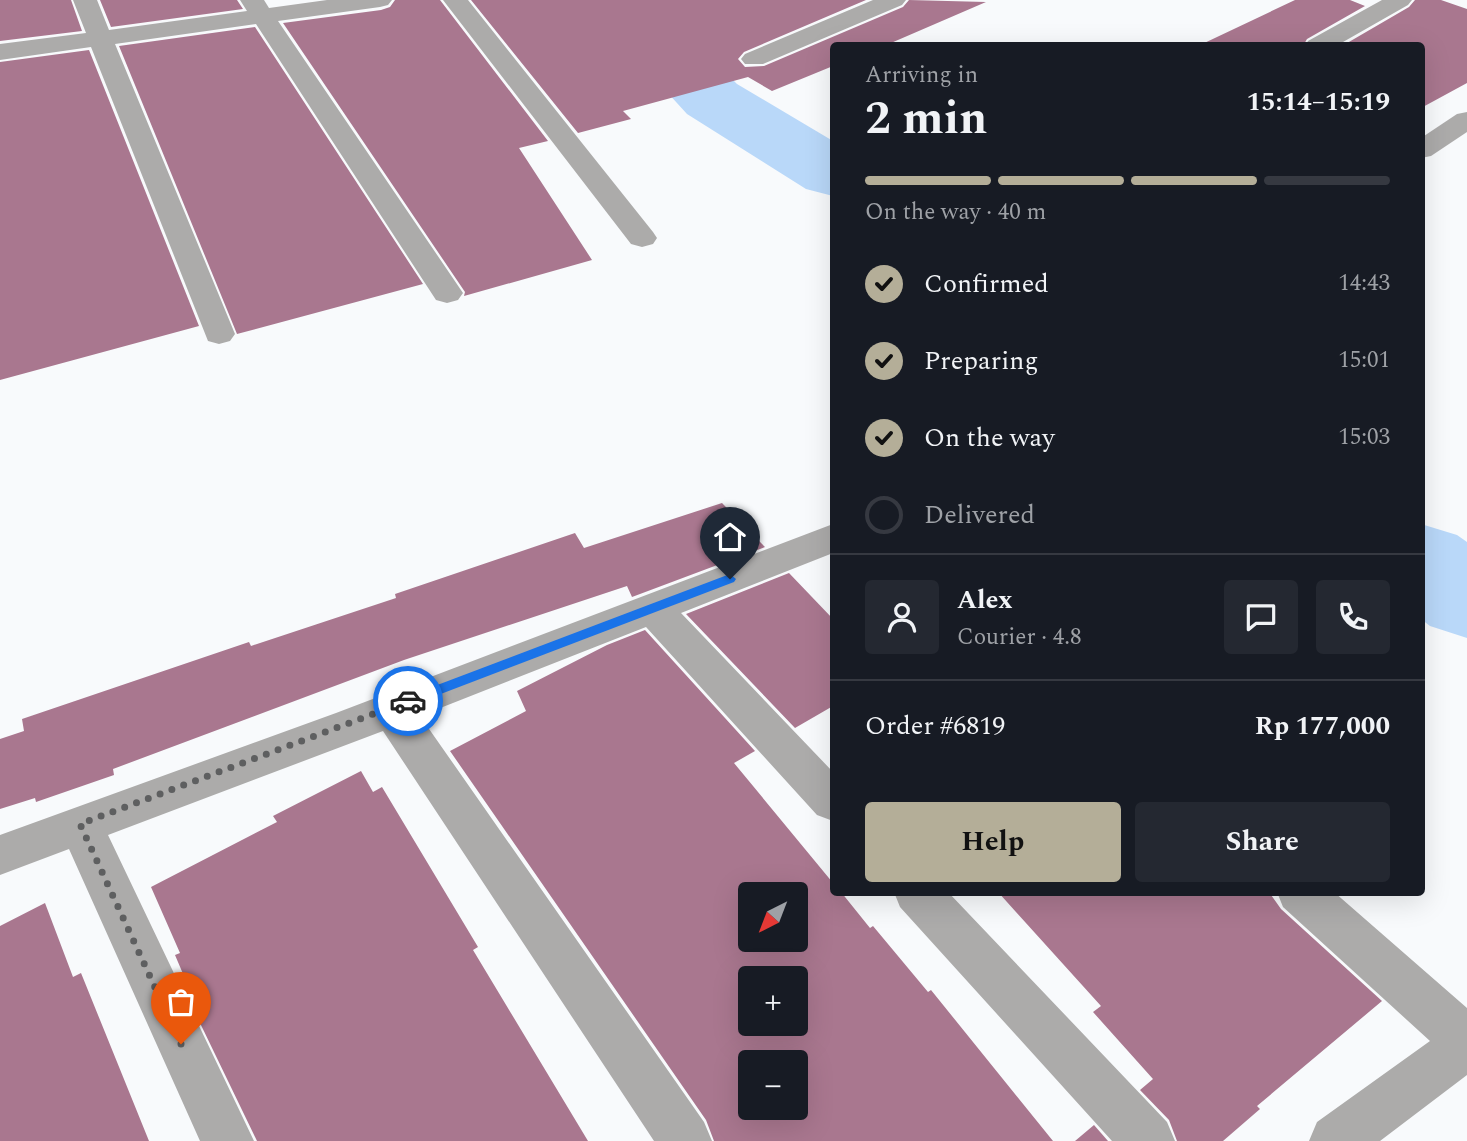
<!DOCTYPE html>
<meta charset="utf-8">
<style>
:root{--surface:#171b24;--page:#242831;--text:#f1f3f6;--muted:#9ea1a6;--line:#363941;--accent:#b4ae98}
body{margin:0;font-family:Spectral,serif;background:var(--page);color:var(--text);height:100vh;display:flex;flex-direction:column;font-size:26px;white-space:nowrap}
*{box-sizing:border-box;margin:0}
p{font-size:23px;color:var(--muted)}
.icon{flex:none;width:38px;height:38px;fill:none;stroke:currentColor;stroke-width:2;stroke-linecap:round;stroke-linejoin:round}
.map{position:relative;flex:1;overflow:hidden}
.side{position:absolute;left:830px;top:42px;width:595px;height:854px;display:flex;flex-direction:column;background:var(--surface);border-radius:7px;box-shadow:0 7px 28px #0002}
.side>*{flex:none}
.needle{width:46px;rotate:222deg}
.tools{position:absolute;left:738px;top:882px;display:grid;gap:14px}
.tools a{display:grid;place-items:center;width:70px;height:70px;border-radius:7px;background:var(--surface);box-shadow:0 7px 28px #0002;font-size:35px}
.pin{position:absolute;display:grid;place-items:center;width:60px;height:60px;color:#fff;margin:-72px -30px;border-radius:50% 50% 50% 0;rotate:-45deg;box-shadow:0 0 7px #0007}
.pin .icon{rotate:45deg}
.courier{position:absolute;display:grid;place-items:center;width:70px;height:70px;margin:-35px;border:5px solid #1a73e8;border-radius:50%;background:#fff;color:#222;box-shadow:0 2px 9px #0007}
.headline em{font-style:normal;font-weight:700}
.headline div{display:flex;flex-direction:column-reverse}
.headline{display:flex;align-items:center;justify-content:space-between;height:119px;padding:0 35px}
h1{font-size:46px;font-weight:700;line-height:52px}
.bar{display:grid;grid-template-columns:repeat(4,1fr);gap:10px 7px;align-content:center;height:84px;padding:0 35px}
.bar i{height:9px;border-radius:5px;background:var(--line)}
.bar .active{background:var(--accent)}
.bar p{grid-column:span 4}
.line{display:flex;align-items:center;gap:18px;padding:0 35px;border-top:2px solid var(--line)}
.line div{flex:1}
.round{display:grid;place-items:center;flex:none;width:74px;height:74px;border-radius:7px;background:var(--page)}
ol{padding:0 35px;list-style:none}
li{display:flex;align-items:center;gap:21px;height:77px}
li p{margin-inline-start:auto}
li .icon{padding:7px;border-radius:50%;background:var(--accent);color:#111;stroke-width:4}
li:last-child{color:var(--muted)}
li i{width:38px;height:38px;border:4px solid var(--line);border-radius:50%}
.action{display:flex;gap:14px;margin-top:auto;padding:14px 35px}
.action a{flex:1;height:80px;border-radius:7px;background:var(--accent);color:#111;font-size:28px;font-weight:700;line-height:80px;text-align:center}
.action a+a{background:var(--page);color:var(--text)}
.map>svg:first-child{display:block}
</style>
<div class="map">
<svg width="1467" height="1141" viewBox="0 0 1467 1141">
<rect width="100%" height="100%" fill="#f8fafc"/>
<g fill="none" stroke-linecap="round" stroke-linejoin="round">
<path fill="#b9d8f9" fill-rule="evenodd" d="M583,0H652L737,84L833,141V196L806,189L687,114Z
M1421,524L1457,535L1467,542V638L1430,626L1421,619Z"/>
</g>
<path fill="#a9778f" fill-rule="evenodd" d="M0,0H71L82,31L0,41Z
M100,0H237L243,9L111,27Z
M395,0H440L548,141L519,148L592,260L464,296L465,292L283,23L381,10L390,7Z
M471,0H866L744,52L738,59L745,67L764,66L903,7L909,0L986,2L884,46H833V66L772,91L748,77L623,111L631,119L578,133Z
M1295,0H1350L1365,6L1307,39L1303,46H1198Z
M1415,0H1441L1467,9V83L1421,108V46H1342L1409,7Z
M255,27L423,284L237,334L119,46Z
M89,50L199,326L0,380V62Z
M722,503L765,547L632,597L627,586L404,660L113,769L114,775L36,802L35,798L0,809V739L24,731L22,719L249,642L251,646L396,598L395,594L575,533L584,548Z
M789,573L833,619V706L795,728L686,614Z
M645,630L755,751L734,763L833,883V892H841L870,928L873,926L928,992L931,990L1053,1141H714L706,1120L450,751L526,711L517,691L607,645ZM751,894H796V940H751ZM751,978H796V1024H751ZM751,1062H796V1108H751Z
M361,771L373,792L382,787L478,947L473,950L588,1141H257L200,1023L203,1021L175,955L180,953L151,887L277,822L273,816Z
M998,892H1269L1281,909L1382,1001L1257,1106L1260,1109L1223,1141H1177L1169,1120L1140,1090L1153,1079L1093,1012L1101,1006Z
M45,903L73,977L81,973L149,1141H0V926Z
M1094,1125L1108,1141H1075Z"/>
<g fill="none" stroke-linecap="round" stroke-linejoin="round">
<path fill="#acabaa" fill-rule="evenodd" d="M73,0H97L109,30L247,11L240,0H264L269,8L327,0H392L388,5L380,7L278,21L463,293L458,300L447,303L436,300L256,24L115,44L235,334L230,341L219,344L208,341L91,47L0,60V44L86,33Z
M443,0H468L653,232L657,238L653,244L642,247L631,244Z
M873,0H906L902,5L763,64H745L741,59L745,54Z
M1382,0H1412L1408,5L1336,46H1305L1308,41Z
M1467,112V132L1431,156L1421,158V138L1457,114Z
M833,524V553L681,613L833,772V821L817,815L646,627L420,716L704,1122L712,1141H654L383,731L108,835L254,1141H200L69,849L0,875V835L336,713Z
M894,892H948L1167,1122L1175,1141H1112L900,907Z
M1277,892H1334L1467,1008V1075L1380,1141H1309L1317,1122L1430,1041L1283,907Z"/>
</g>
<path fill="#1a73e8" d="M730,574L736,579L734,582L412,705H403L401,701L403,698Z"/>
<g fill="none" stroke-linecap="round" stroke-linejoin="round">
<path stroke="#5e5f60" stroke-width="7" stroke-dasharray="0 12.6" d="M181,1044L80,824L408,701"/>
</g>
</svg>
<div class="tools">
<a><svg class="needle" viewBox="-14 -14 28 28"><path d="M0-13l5 13h-10z" fill="#e53935"/><path d="M0 13l5-13h-10z" fill="#9ea1a6"/></svg></a>
<a>+</a>
<a>−</a>
</div>
<div class="pin" style="left:181px;top:1044px;background:#ea580c"><svg class="icon" aria-label="bag" viewBox="0 0 24 24"><path d="M5 8h14l-1 12H6zM9 8a3 3 0 0 1 6 0"/></svg></div>
<div class="pin" style="left:730px;top:579px;background:#1f2937"><svg class="icon" aria-label="home" viewBox="0 0 24 24"><path d="M3 11l9-7 9 7M6 9v11h12V9"/></svg></div>
<div class="courier" style="left:408px;top:701px"><svg class="icon" aria-label="car" viewBox="0 0 24 24"><path d="M5 17H2v-5l4-1 3-4h7l3 4 3 1v5h-3M9 17h6M6 11h13"/><circle cx="7" cy="17" r="2"/><circle cx="17" cy="17" r="2"/></svg></div>
<section class="side">
<div class="headline"><div><h1>2 min</h1><p>Arriving in</p></div><em>15:14–15:19</em></div>
<div class="bar"><i class="active"></i><i class="active"></i><i class="active"></i><i></i><p>On the way · 40 m</p></div>
<ol>
<li><svg class="icon" aria-label="check" viewBox="0 0 24 24"><path d="M5 12l5 5 9-10"/></svg>Confirmed<p>14:43</p></li>
<li><svg class="icon" aria-label="check" viewBox="0 0 24 24"><path d="M5 12l5 5 9-10"/></svg>Preparing<p>15:01</p></li>
<li><svg class="icon" aria-label="check" viewBox="0 0 24 24"><path d="M5 12l5 5 9-10"/></svg>On the way<p>15:03</p></li>
<li><i></i>Delivered</li>
</ol>
<div class="line" style="height:126px"><a class="round"><svg class="icon" aria-label="person" viewBox="0 0 24 24"><circle cx="12" cy="8" r="4"/><path d="M4 21q1-7 8-7t8 7"/></svg></a><div><b>Alex</b><p>Courier · 4.8</p></div><a class="round"><svg class="icon" aria-label="chat" viewBox="0 0 24 24"><path d="M4 5h16v11H9l-5 4z"/></svg></a><a class="round"><svg class="icon" aria-label="phone" viewBox="0 0 24 24"><path d="M5 4h4l2 5-3 2q2 4 5 5l2-3 5 2v4C11 20 4 13 5 4z"/></svg></a></div>
<div class="line" style="height:91px"><div>Order #6819</div><b>Rp 177,000</b></div>
<div class="action"><a>Help</a><a>Share</a></div>
</section>
</div>
